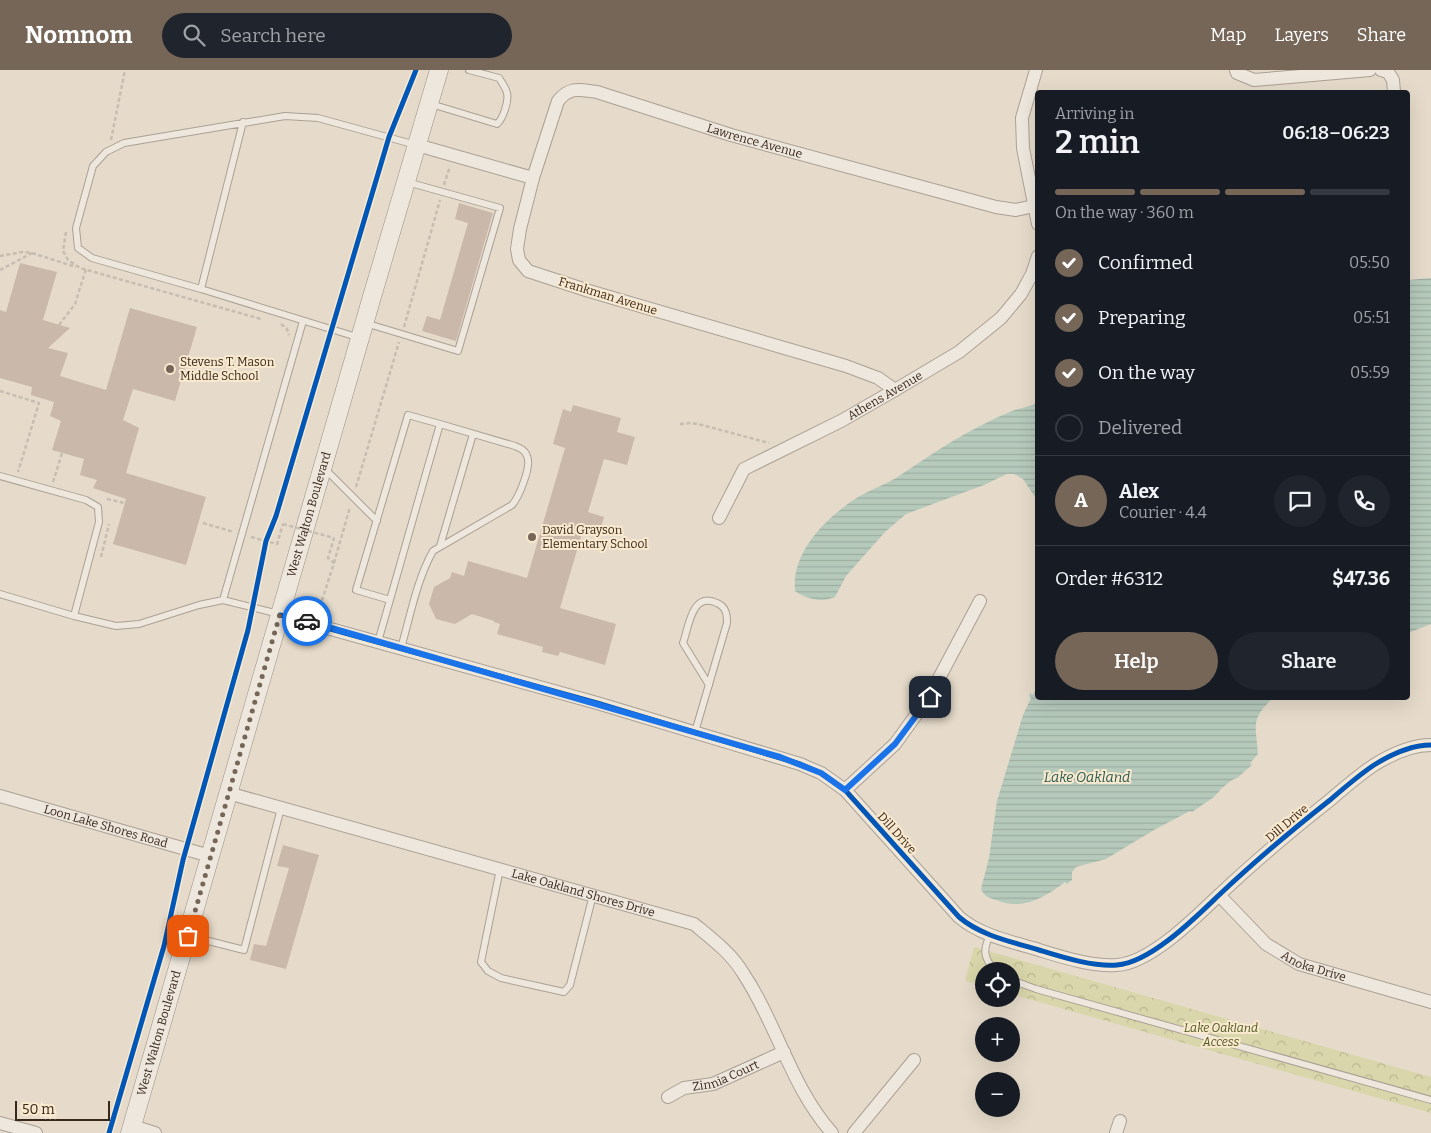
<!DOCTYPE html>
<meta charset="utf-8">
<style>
:root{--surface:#171b24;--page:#20242c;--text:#f1f3f6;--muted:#9ea1a6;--line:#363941;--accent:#766658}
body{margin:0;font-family:Bitter,serif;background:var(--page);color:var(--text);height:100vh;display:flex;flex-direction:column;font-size:19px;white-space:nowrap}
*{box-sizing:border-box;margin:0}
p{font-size:16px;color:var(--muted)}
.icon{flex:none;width:28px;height:28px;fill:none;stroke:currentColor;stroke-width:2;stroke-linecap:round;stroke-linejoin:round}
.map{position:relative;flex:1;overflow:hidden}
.side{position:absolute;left:1035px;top:20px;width:375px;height:610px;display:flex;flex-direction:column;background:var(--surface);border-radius:5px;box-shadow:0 5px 20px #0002}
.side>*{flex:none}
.fabs{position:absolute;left:975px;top:892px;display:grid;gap:10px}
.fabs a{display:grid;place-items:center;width:45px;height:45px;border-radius:50%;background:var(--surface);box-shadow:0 5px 20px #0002;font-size:25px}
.scale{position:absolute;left:15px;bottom:12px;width:95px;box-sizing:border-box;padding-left:5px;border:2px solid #3a271b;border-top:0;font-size:14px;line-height:18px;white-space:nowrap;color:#3a271b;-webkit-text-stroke:4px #f9e9ce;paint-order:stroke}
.pin{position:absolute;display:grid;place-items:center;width:42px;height:42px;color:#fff;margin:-21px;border-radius:10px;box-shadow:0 2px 8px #0006}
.courier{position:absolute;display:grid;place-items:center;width:50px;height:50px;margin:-25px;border:4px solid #1a73e8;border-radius:50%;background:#fff;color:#222;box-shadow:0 1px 6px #0007}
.head em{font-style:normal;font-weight:600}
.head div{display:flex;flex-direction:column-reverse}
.head{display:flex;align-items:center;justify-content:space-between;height:85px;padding:0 20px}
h1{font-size:32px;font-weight:600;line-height:38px}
.bar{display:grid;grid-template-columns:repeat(4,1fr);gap:8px 5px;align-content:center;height:60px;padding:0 20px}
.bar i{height:6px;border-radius:4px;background:var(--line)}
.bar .active{background:var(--accent)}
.bar p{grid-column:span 4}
.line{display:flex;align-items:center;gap:12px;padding:0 20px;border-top:1px solid var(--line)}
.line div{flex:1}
.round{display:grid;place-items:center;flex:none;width:52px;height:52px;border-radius:26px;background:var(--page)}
ol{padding:0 20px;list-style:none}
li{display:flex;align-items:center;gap:15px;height:55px}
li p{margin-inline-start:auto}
li .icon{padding:5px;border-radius:50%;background:var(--accent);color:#fff;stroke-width:4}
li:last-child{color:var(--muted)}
li i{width:28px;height:28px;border:2px solid var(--line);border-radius:50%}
.action{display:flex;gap:10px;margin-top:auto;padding:10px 20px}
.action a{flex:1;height:58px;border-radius:30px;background:var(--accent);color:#fff;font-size:20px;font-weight:600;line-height:58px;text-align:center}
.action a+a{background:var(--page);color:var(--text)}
header{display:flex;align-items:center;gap:30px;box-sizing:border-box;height:70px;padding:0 25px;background:var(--accent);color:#fff}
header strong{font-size:24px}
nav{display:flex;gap:28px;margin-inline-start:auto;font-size:18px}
.search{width:350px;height:45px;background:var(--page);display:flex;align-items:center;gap:12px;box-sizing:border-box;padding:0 18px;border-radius:28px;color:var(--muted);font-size:19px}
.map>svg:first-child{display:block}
</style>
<header>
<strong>Nomnom</strong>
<div class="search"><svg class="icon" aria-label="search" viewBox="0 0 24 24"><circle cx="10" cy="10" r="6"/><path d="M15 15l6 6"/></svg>Search here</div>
<nav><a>Map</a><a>Layers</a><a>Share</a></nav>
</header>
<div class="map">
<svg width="1431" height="1063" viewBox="0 0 1431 1063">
<defs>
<pattern id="park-crowns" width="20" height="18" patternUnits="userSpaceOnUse" patternTransform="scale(1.25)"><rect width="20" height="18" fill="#d9d6ab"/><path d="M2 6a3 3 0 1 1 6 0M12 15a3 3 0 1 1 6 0" fill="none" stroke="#bbb893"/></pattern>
<pattern id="water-rules" width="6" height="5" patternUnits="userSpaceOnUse" patternTransform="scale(1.25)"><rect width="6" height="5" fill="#b6cabc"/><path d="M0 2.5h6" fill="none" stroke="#9daea1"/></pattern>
</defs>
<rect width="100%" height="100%" fill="#e6dbca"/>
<path fill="url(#park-crowns)" d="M974,877L1431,1007V1043L1011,924V901H984V916L965,911Z"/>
<path fill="url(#water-rules)" d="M1431,208V554L1408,563V210Z
M1037,333V430L1023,409L1014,404H1007L984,415L906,444L885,462L846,506L835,527C821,533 807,529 795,521C791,481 828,446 858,427C870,420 884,415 896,408C933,383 970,358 1012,341C1020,338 1029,337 1037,333Z
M1037,617L1038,628H1273C1250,649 1256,655 1258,684L1250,693L1252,695L1237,708L1232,710L1222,718L1214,727L1192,742L1190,741L1154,760L1106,789L1076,797L1072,802V810L1067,814L1065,812C1045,828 1021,841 996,830C989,828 984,826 981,819L989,788L997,731L1023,645L1031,628L1029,626L1030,623L1033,625Z"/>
<path fill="#cab8aa" d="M459,133L493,143L456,271L422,261L427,246L440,250L468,153L455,149Z
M20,193L57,202L43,250L70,258L48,278L68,283L60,306L106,320L130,238L197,257L175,331L133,319L123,350L139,358L126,403L206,427L186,495L113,474L126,429L93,418L97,410L80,405L84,389L52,380L61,351L50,346L54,332L31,325L32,317L0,308V240L6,242Z
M573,335L621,348L617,362L635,367L627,395L604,389L588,442L604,447L599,464L583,460L560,538L616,554L605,595L560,582L558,586L542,582L543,577L497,564L500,554L494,552V551L472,544L455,554L436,549L429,534L434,517L450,508L452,502L464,506L468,491L527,508L565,378L553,374L563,339L571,342Z
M283,775L319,785L286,899L250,890L254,874L266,876L289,798L277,796Z"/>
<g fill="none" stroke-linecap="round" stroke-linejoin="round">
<defs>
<path id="lane" d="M431,34L497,54C503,49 509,31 507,23C506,18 502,13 499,8L469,0
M243,52L201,219L92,188L78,178L76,158L93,96L106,82L124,73L285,46L318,48L416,75
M201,219L360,268
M365,253L458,281L500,138L407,112
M325,399L377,451
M0,406L86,430L98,437L99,452L74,546
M440,476L473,364
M0,524L74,546L116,556L139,554L199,535L223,530L279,544
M223,530L303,251
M390,530L356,520L408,345L440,354
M378,572L440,354L515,376C520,378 525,380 527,386C532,396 519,427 512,435L433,481C417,509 410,547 401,578
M695,662L727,553C727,544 726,537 717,533C692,521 689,556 683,573L709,615
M500,799L481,892L488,901L501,908L564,922L570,915L593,825
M990,865C983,880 983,887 995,901
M189,866L244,880L281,738
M1011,910L1036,919L1431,1030"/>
<g id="street">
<path d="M1036,0L1022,48L1023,78L1038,154"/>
<path d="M1236,0L1237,3L1254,10L1370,0"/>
<path d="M1381,0L1388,2L1393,10L1394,22"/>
<path d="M417,75L533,108"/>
<path id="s1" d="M895,320L878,308L846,296L589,221L528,201L519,190L517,179L520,159L533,108L558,31C570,16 580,20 597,22L731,65L996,137L1016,140L1034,136"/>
<path id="s2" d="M719,448L744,399L841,351L895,320L959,282L1001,248L1021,224L1032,204L1038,186"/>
<path d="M280,545L597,633L800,694L821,703L845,720L959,847C981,866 1013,872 1039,880C1062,887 1093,897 1117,895C1150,893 1195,848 1218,826C1254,792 1292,760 1330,730C1344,718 1359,705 1374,695C1390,685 1412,675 1431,675"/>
<path d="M845,720L895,674L929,627L980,531"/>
<path id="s3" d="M228,723L694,854C712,869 731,883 743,903C777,954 791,1017 832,1063"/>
<path id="s4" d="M0,726L210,786"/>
<path id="s5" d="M1219,825L1266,874L1299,894L1431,932"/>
<path id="s6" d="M668,1027L684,1018L713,1014L784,982"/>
<path d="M0,1053L36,1063"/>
<path d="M132,1056L155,1063"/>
<path d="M854,1063L914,990"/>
<path d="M1116,1063L1120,1051"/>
</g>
<g id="secondary">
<path id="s7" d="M130,1063L371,230L439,0"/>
</g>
</defs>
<use href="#lane" stroke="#aba094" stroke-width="8"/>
<use href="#street" stroke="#aba094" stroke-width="14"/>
<use href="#secondary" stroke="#9a8f84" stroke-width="19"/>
<path stroke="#c6bdb3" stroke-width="2.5" stroke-dasharray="4 2.5" stroke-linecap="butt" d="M111,70L125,0
M444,115L450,96
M66,162L63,181L68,190L80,198L261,249
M0,186L22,182L32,183L76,197
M0,200L32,183
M281,254L287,259L289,265
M59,255L75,234L86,199
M404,257L440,130
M0,321L39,333L18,402
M680,354L691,353L702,355L769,373
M53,412L62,383
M356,417L399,272
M107,429L125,433
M203,453L234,462
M251,467L277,474L283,454
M101,487L109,454
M334,493L350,437
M318,543L334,493L328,488L334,468"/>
<use href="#lane" stroke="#ede7dd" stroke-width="6"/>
<use href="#street" stroke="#ede7dd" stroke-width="12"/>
<use href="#secondary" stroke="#ede7dd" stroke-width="18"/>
<path stroke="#c6bdb3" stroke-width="2.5" stroke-dasharray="4 2.5" stroke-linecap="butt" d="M283,454L334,468"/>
<defs>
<path id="cycleway" d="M280,545L597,633L800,694L821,703L845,720L959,847C981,866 1013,872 1039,880C1062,887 1093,897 1117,895C1150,893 1195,848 1218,826C1254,792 1292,760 1330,730C1344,718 1359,705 1374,695C1390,685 1412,675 1431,675
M109,1063L164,876L183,790L248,560L266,471L276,446L389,67L416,0"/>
</defs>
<use href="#cycleway" stroke="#f9e9ce" stroke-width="8"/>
<use href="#cycleway" stroke="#0057b8" stroke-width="5"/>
</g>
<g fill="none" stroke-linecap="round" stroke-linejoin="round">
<path stroke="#766658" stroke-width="5" stroke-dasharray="0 9" d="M188,866L280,544L307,551"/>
<path stroke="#1a73e8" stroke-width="6" d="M307,551L780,687L821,703L845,720L895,674L930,627"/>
</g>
<g fill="#766658" stroke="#f9e9ce" stroke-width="2">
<circle cx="170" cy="299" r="5"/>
<circle cx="532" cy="467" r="5"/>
</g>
<g text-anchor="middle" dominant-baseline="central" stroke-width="4" stroke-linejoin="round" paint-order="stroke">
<g font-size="12" fill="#3a271b" stroke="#f9e9ce">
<text stroke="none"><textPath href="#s1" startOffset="774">Lawrence Avenue</textPath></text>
<text transform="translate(608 226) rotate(17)">Frankman Avenue</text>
<text stroke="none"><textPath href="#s2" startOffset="214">Athens Avenue</textPath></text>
<text stroke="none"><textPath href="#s7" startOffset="644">West Walton Boulevard</textPath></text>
<text transform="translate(1287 753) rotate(-40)">Dill Drive</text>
<text stroke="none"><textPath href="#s4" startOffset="110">Loon Lake Shores Road</textPath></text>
<text transform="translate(897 763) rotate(48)">Dill Drive</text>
<text stroke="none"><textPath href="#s3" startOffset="369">Lake Oakland Shores Drive</textPath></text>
<text stroke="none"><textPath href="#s5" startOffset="121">Anoka Drive</textPath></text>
<text stroke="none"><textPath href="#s7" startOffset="104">West Walton Boulevard</textPath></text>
<text stroke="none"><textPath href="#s6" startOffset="62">Zinnia Court</textPath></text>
</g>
<g font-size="12" fill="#3a271b" stroke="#f9e9ce" text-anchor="start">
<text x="180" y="292">Stevens T. Mason<tspan x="180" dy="14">Middle School</tspan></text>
<text x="542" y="460">David Grayson<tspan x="542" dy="14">Elementary School</tspan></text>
</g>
<g font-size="12" font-style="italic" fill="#4f5820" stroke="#f9e9ce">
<text x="1221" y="958">Lake Oakland<tspan x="1221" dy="14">Access</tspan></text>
</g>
<g font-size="14" font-style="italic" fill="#295b54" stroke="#f9e9ce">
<text x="1087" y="707">Lake Oakland</text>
</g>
</g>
</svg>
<div class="fabs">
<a><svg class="icon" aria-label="locate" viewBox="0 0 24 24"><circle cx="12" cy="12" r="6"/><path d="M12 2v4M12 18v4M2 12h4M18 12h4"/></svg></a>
<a>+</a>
<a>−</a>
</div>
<div class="scale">50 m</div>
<div class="pin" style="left:188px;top:866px;background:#ea580c"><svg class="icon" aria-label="bag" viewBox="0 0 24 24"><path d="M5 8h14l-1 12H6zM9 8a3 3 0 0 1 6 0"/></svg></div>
<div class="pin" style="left:930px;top:627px;background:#1f2937"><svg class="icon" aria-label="home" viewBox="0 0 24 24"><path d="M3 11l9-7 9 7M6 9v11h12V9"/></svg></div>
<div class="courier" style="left:307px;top:551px"><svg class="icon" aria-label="car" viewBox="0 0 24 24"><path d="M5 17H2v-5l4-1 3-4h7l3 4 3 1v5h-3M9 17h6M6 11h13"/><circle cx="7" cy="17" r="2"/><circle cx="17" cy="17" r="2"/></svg></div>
<section class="side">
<div class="head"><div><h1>2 min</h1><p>Arriving in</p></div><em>06:18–06:23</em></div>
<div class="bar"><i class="active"></i><i class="active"></i><i class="active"></i><i></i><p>On the way · 360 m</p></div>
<ol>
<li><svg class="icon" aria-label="check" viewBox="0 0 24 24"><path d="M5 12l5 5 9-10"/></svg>Confirmed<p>05:50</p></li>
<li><svg class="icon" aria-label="check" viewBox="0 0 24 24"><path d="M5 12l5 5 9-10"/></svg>Preparing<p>05:51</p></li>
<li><svg class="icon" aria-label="check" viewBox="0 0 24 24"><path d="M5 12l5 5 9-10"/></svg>On the way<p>05:59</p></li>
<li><i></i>Delivered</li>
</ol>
<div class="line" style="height:90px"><b class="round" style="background:var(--accent);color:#fff">A</b><div><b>Alex</b><p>Courier · 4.4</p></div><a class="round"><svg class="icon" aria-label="chat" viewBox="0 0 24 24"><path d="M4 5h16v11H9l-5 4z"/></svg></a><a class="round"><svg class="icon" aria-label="phone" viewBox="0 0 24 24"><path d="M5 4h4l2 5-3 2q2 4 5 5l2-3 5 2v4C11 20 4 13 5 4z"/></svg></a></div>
<div class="line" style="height:65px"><div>Order #6312</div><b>$47.36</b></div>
<div class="action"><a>Help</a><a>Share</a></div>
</section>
</div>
